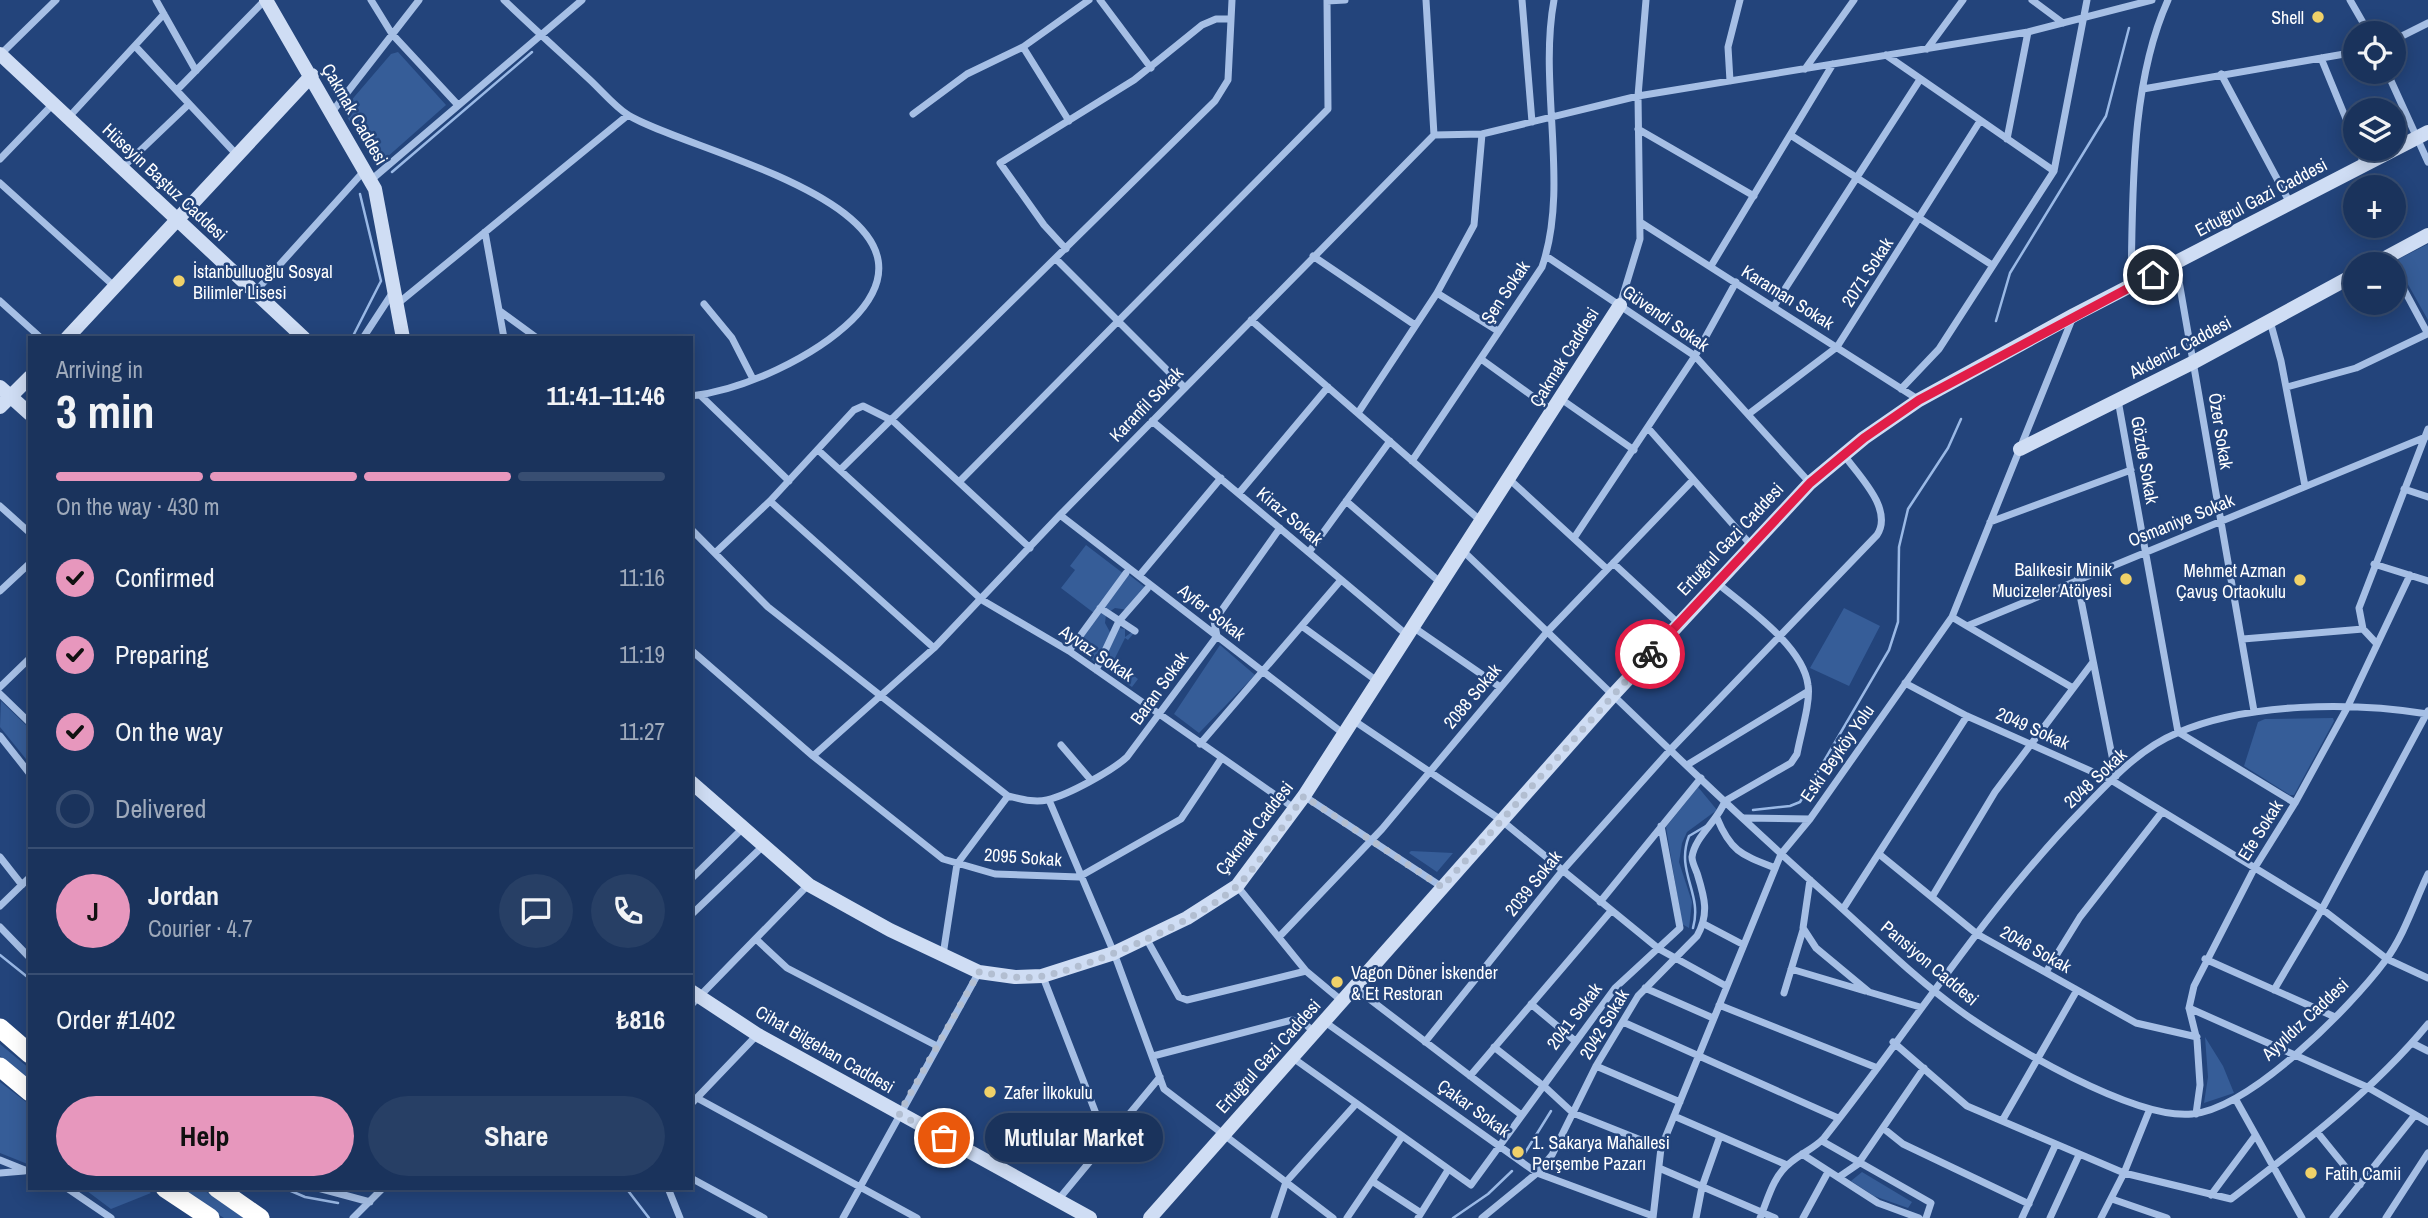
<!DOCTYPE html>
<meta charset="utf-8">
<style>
:root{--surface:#1a335c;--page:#273f65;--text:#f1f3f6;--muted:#9faabb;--line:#384e72;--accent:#e797bd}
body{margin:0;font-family:"Archivo Narrow",sans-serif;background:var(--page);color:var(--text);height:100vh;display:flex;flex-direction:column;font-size:26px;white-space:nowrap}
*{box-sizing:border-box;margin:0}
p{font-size:23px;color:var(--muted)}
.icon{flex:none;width:38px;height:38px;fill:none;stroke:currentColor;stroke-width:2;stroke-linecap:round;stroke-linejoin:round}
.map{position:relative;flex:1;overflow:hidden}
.drawer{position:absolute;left:28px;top:336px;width:665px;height:854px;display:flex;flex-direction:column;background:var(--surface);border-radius:0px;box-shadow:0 4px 18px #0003,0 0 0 2px var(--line)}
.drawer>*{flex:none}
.buttons{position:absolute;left:2343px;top:21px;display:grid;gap:14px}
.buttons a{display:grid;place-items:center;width:63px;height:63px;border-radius:50%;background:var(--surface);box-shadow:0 4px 18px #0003,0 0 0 2px var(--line);font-size:35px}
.pin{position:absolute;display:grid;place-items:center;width:60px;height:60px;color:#fff;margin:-30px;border:4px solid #fff;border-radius:50%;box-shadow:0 2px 7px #0007}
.courier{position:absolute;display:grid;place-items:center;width:70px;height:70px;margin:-35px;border:5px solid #e11d48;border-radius:50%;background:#fff;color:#222;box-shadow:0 2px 9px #0007}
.bubble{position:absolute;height:49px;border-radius:24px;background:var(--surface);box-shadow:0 4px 18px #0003,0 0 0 2px var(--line);font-size:23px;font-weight:700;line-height:49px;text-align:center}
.head em{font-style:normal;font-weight:700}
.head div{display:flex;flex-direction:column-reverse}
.head{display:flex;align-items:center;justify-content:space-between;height:119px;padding:0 28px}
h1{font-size:46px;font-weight:700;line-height:52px}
.bar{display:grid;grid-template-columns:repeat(4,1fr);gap:10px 7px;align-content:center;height:84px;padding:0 28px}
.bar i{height:9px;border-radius:5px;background:var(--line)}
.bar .selected{background:var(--accent)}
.bar p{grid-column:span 4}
.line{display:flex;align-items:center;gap:18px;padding:0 28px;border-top:2px solid var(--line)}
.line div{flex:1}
.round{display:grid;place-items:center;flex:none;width:74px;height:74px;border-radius:37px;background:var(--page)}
ol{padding:0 28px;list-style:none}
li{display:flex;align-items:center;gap:21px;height:77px}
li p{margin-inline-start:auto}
li .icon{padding:7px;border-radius:50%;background:var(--accent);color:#111;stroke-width:4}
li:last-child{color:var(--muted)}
li i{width:38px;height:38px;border:4px solid var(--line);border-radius:50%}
.cta{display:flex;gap:14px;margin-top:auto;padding:14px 28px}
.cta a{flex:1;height:80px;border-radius:42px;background:var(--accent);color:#111;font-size:28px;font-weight:700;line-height:80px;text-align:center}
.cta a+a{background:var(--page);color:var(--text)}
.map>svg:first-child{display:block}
</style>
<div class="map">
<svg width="2428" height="1218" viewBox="0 0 2428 1218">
<rect width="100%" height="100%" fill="#23447b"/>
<path fill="#365d98" d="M398,52L446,105L377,166L343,110L391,54Z
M2428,244V320L2396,263L2397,260Z
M1086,545L1124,574L1094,613L1061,588L1075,570L1070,566Z
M1128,574L1146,588L1128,610L1115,608L1109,612L1103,608Z
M1844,608L1880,626L1849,686L1810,668Z
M1100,611L1106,615L1105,623L1111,634L1098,664L1074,647Z
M1119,628L1125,629V637L1132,632L1134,633L1128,640L1125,638L1114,660L1138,679L1132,687L1101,666Z
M1220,645L1255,675L1199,733L1174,714Z
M1,701L30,729V764L0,727Z
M2333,718L2334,721L2294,795H2290L2244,766L2258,722L2265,719Z
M1698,787L1717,810L1687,832L1682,843L1679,862L1692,902L1689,928L1682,924L1666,827Z
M1411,851L1453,853L1437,872L1409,853Z
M2205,1037L2223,1066L2234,1093L2204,1103L2208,1077Z
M0,1044L30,1069V1082L0,1056Z
M0,1082L30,1105V1165L0,1153Z
M1862,1172L1912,1202L1908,1208L1874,1196L1851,1181Z
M83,1188H144L151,1193L111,1209Z
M177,1188H201L244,1218H224Z"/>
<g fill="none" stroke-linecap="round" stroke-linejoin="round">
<path stroke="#9ab9e6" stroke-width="2.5" d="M392,172L532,52
M1996,321L2010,273L2106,116L2129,28
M352,338L381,281L360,194
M1753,810L1790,806L1800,802L1889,650L1898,622L1899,547L1908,509L1948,448L1961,419
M1693,928C1703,893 1675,872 1689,836L1706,826
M0,955L30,979
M1523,1156L1551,1111
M284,1188L305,1197L338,1203
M626,1188L649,1218
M1453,1218L1488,1194L1512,1171"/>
<path stroke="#a6bfe5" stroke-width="7" d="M156,0L196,71
M371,0L392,34L457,104
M504,0C532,27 561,53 589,79C602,91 614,106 628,115C688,152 965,207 852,320C814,357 744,390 691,396
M1100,0L1151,68
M1426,0L1434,135
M1522,0L1532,122
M2032,0L2063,23
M2350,0L2369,33
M1327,1L1345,0
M2394,40L2428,23
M135,46L237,155
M1023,47L1069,121
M1927,49L1963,0
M1,54L56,0
M1886,55L2054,171
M2321,58L2356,143
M1805,69L1854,0
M2387,72L2428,162
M2221,74L2290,203
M1730,81L1728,47L1740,0
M2143,89L2356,52
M177,90L265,0
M332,112L419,0
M913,114L967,74L1023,47L1089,0
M68,118L164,14
M1638,129L1754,196
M1434,135L1482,134L1638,96L2028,32L2152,0
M1792,136L1992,265
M2007,139L2028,32
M2358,149L2364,164
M0,159L53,104
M122,168L189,104
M371,180L582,0
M0,183L114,286
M1640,222L1919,400
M485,232L504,338
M1066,249L1044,225L1000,163L1134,80L1202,25L1216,19H1231
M1313,256L1415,325
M1546,256L1695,356L1810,483
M1056,259L1185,388
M2176,264L2254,711
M1711,266L1833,64
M2394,271L2428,334
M2131,284C2133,194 2130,84 2168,0
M255,292L365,170
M1437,293L1498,331
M0,301L41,338
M704,304L732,338L753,379
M396,305L628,115
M1620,305L1640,239L1638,96L1646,0
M1774,306L1919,81
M500,311L537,338
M1251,320L1481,521
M2270,321L2281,361L2305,486
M363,338L393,292
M1481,359L1553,411
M2287,387L2356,368L2427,334
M1901,389L1939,349L2054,171L2087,0
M700,395L789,481
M1561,399L1634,450
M2118,400L2178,732L2295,803
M1358,413L1437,293L1474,225L1482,134
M1750,413L1837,347L1980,121
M1152,421L1407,635
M1648,428L1751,545
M818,450L982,600L1069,651L1294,808
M1412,461L1542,267C1570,186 1538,86 1554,0
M840,470L1215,101L1228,80L1232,0
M1509,479L1607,569
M959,482L1328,109L1327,0
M2404,489L2428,497
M1239,493L1328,387
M770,501L934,648
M1346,501L1441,583
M0,506L30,533
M1060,515L1344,734
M1990,522L2131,470
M691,529L768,607L1008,796C1021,799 1034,803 1047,800C1068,795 1112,771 1127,757L1217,636L1214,621L1280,528
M1574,538L1695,356L1736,282
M1462,550C1584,666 1703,785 1828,896C1871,934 1913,977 1959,1010C2007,1045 2135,1120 2192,1114C2251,1108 2350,1008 2385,961C2404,936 2415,901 2428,874
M1309,552L1390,441
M715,553L770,501L854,410L863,406L893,421L1030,548
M1613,563L1678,623
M2374,564L2428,581
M1139,576L1221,478
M2077,580L2116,776
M0,591L30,563
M1100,608L1135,631
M1952,617L1967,626L2428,436
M1967,626L2073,688
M1303,627L1377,681
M1413,627L1500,687
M2363,629L2359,608L2428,429
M2243,639L2363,629L2377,644
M691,650L813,756L943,859L995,874L1079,877L1181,819L1221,759
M1069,651L1126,573
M1096,670L1119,621L1147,589
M1905,683L1967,716L2111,780L2322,909L2387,959L2428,978
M0,687L30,658
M0,694L30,723
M1353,720L1501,820L1659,949L1726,986
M0,736L30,774
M1200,744L1341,580
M1061,745L1090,779
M813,756L934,648L1060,515L1434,135
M1687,765L1807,692
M1304,796L1442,887
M1049,800L1114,953L1164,1089L1333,1218
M1717,818C1731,852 1742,855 1775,868
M1744,818L1810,819
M1879,854L1977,934L2136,1023L2197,1037
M0,857L22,885
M691,879L743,828
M1810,880L1803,928L1816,948L1869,992L1920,1007
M1237,886L1306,971L1342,1001
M1932,897L1995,792L2093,662
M1600,902L1701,778
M0,906L30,877
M1843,909L1967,716
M691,915L763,846
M1704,924L1742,944
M0,927L30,958
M1279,937L1382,829L1547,632L1693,480
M1146,938L1179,997L1187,1000L1306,971
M757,940L787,968L937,1046
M943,955L957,864L1008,796
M2205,959L2335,1017
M1791,969L1865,991
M2046,972L2080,917L2162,812
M1043,977L1107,1142
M1355,988L1520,1114
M1645,988L1713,1018
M2274,990L2322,909L2428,711
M1784,993L1803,930
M1531,1004L1574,1040
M691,1005L808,885
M1719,1005L1875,1067
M2189,1008L2367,1087L2428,1122
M1325,1022L1537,1173L1653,1216
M1623,1022L1838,1118
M1425,1042L1563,870L1671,749L1877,535C1894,509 1858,475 1844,455
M1893,1042L1967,1106L2124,1173L2231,1199C2300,1146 2372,1092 2428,1024
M2412,1043L2428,1051
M1494,1047L1537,1081
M1153,1056L1292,1020L1304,1023L1315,1033
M1293,1058L1471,1185L1615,988L1680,928L1661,826
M1596,1066L1680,1102
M1470,1076L1611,911
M1545,1087L1573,1113L1661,1148
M697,1098L917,1218
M2236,1100L2302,1218
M691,1104L757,1035
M2196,1114L2200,1085L2197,1040L2189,1008L2194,986L2254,869L2295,803L2347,708L2410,575
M1674,1116L1787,1165
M2002,1121L2077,990
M1883,1128L1903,1144L2029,1204
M2317,1132L2360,1185
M1822,1141L1931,1203L1926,1218
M1802,1154L1878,1203L1919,1218
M0,1160L30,1172
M1659,1168L1775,1218
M0,1173L24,1171
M1839,1177L1858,1164L1924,1068
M691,1178L764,1218
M1372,1181L1421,1213
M67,1188L111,1218
M318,1188L370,1202
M668,1188L680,1218
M2211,1195L2255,1136
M2112,1199L2167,1218
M1058,1200L1160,1077
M353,1218L383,1188
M843,1218L979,972
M1274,1218L1286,1182L1355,1105
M1347,1218L1401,1138
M1418,1218L1448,1170
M1482,1218L1537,1173L1552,1155L1596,1066L1638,996L1697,936C1710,913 1704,896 1697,873C1695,868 1692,862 1692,857C1695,836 1718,821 1725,801L1791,763L1797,754C1800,736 1811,702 1808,685C1803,645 1744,606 1716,582
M1653,1218L1661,1148L1781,854L1810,819L1952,617L2073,317
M1696,1218L1702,1187L1720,1136
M1760,1218C1768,1199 1773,1176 1790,1163C1800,1154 1815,1148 1824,1138C1911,1029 1985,909 2083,809C2110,781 2140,748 2177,733C2248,702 2353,702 2428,714
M1803,1218L1828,1172
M2022,1218L2055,1146
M2050,1218L2079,1155
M2101,1218L2124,1173L2149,1111
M2333,1218L2415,1115
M2386,1218L2428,1153"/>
<path stroke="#cfddf4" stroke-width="14" d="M266,0L375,189L403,338
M0,54L304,338
M2374,264L2428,235
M67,338L312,75
M0,387L30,414
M0,407L30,377
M2020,449L2194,362L2356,274
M691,782L809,885L890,930L979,972L1015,977L1042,976L1114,953L1187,918L1237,886L1304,796L1620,305
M691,991L758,1035L1090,1218
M1150,1218L1613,695L1810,483L1864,438L1919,400L2074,315L2428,132"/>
<path stroke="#fff" stroke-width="19" d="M0,1028L30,1054
M0,1067L30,1092
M165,1188L210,1218
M217,1188L260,1218"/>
<path stroke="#a6bfe5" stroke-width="7" d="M1537,1081L1545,1087"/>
</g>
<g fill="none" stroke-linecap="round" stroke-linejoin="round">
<path stroke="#b2bed1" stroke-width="7" stroke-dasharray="0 12.6" d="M944,1138L899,1114L979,972C1000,975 1022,980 1043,976C1094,966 1199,920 1237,886C1258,867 1286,820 1304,796L1442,887L1650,654"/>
<path stroke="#e11d48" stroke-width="9" d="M1650,654L1810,483L1864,438L1919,400L2153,275"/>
</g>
<g fill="#f0d169" stroke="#23447b" stroke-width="2.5">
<circle cx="2318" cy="17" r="7"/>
<circle cx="179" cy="281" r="7"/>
<circle cx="2126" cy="579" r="7"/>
<circle cx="2300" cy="580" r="7"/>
<circle cx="1337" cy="982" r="7"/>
<circle cx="990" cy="1092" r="7"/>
<circle cx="1518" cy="1152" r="7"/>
<circle cx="2311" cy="1173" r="7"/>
</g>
<g text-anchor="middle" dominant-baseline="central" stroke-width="5" stroke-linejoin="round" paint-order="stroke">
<g font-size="18" fill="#fff" stroke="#23447b" text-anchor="start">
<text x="2304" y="17" text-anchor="end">Shell</text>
<text x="193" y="271">İstanbulluoğlu Sosyal<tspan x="193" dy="21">Bilimler Lisesi</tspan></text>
<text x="2112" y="569" text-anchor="end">Balıkesir Minik<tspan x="2112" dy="21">Mucizeler Atölyesi</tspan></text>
<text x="2286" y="570" text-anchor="end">Mehmet Azman<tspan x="2286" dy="21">Çavuş Ortaokulu</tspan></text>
<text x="1351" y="972">Vagon Döner İskender<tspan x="1351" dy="21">&amp; Et Restoran</tspan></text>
<text x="1004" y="1092">Zafer İlkokulu</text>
<text x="1532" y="1142">1. Sakarya Mahallesi<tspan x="1532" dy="21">Perşembe Pazarı</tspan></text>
<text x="2325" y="1173">Fatih Camii</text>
</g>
<g font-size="18" fill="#fff" stroke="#23447b">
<text transform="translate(355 114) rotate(60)">Çakmak Caddesi</text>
<text transform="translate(165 182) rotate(43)">Hüseyin Baştuz Caddesi</text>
<text transform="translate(2261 197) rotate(-28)">Ertuğrul Gazi Caddesi</text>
<text transform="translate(1867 272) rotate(-57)">2071 Sokak</text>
<text transform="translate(1505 292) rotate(-56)">Şen Sokak</text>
<text transform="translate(1788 297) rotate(32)">Karaman Sokak</text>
<text transform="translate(1666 318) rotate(35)">Güvendi Sokak</text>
<text transform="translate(2180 347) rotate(-28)">Akdeniz Caddesi</text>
<text transform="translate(1564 357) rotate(-58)">Çakmak Caddesi</text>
<text transform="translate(1146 404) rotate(-46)">Karanfil Sokak</text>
<text transform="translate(2221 431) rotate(81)">Özer Sokak</text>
<text transform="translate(2145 460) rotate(80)">Gözde Sokak</text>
<text transform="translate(1290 516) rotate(40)">Kiraz Sokak</text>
<text transform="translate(2181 520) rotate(-22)">Osmaniye Sokak</text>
<text transform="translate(1730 539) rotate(-47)">Ertuğrul Gazi Caddesi</text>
<text transform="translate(1212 612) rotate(38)">Ayfer Sokak</text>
<text transform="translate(1097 653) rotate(34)">Ayvaz Sokak</text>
<text transform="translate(1159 688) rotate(-54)">Baran Sokak</text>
<text transform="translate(1472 696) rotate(-50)">2088 Sokak</text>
<text transform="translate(2033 728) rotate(24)">2049 Sokak</text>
<text transform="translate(1837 753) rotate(-55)">Eski Beyköy Yolu</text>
<text transform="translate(2095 778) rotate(-43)">2048 Sokak</text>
<text transform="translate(1254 828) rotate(-52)">Çakmak Caddesi</text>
<text transform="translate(2260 830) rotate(-58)">Efe Sokak</text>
<text transform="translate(1023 857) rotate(4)">2095 Sokak</text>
<text transform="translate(1533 883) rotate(-51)">2039 Sokak</text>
<text transform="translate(2036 949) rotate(29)">2046 Sokak</text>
<text transform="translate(1930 963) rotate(40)">Pansiyon Caddesi</text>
<text transform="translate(1574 1016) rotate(-53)">2041 Sokak</text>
<text transform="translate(2305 1019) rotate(-43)">Ayyıldız Caddesi</text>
<text transform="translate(1604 1024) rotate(-59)">2042 Sokak</text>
<text transform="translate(825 1049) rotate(30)">Cihat Bilgehan Caddesi</text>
<text transform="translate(1268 1056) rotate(-48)">Ertuğrul Gazi Caddesi</text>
<text transform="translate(1474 1108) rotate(36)">Çakar Sokak</text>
</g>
</g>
</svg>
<div class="buttons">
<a><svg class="icon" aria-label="locate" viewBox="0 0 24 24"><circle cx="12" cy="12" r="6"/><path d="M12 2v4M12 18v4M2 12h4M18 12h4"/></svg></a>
<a><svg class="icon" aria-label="layers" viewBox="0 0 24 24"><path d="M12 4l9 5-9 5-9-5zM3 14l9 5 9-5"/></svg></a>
<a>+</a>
<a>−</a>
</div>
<div class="pin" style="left:944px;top:1138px;background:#ea580c"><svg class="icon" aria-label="bag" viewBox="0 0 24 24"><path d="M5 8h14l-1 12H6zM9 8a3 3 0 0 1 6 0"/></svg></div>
<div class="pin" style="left:2153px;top:275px;background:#1f2937"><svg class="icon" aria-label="home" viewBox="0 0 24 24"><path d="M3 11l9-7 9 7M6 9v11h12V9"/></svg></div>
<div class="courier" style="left:1650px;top:654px"><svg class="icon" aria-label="bike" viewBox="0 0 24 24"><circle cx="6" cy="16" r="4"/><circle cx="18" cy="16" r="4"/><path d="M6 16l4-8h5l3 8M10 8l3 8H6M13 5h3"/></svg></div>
<div class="bubble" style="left:985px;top:1113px;width:178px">Mutlular Market</div>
<section class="drawer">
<div class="head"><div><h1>3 min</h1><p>Arriving in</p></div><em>11:41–11:46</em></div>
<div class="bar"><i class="selected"></i><i class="selected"></i><i class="selected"></i><i></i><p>On the way · 430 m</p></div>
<ol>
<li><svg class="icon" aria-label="check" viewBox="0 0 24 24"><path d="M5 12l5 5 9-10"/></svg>Confirmed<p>11:16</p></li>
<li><svg class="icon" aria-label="check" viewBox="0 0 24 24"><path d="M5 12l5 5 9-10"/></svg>Preparing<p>11:19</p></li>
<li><svg class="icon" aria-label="check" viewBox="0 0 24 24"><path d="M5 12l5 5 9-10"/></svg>On the way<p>11:27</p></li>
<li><i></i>Delivered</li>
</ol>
<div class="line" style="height:126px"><b class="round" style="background:var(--accent);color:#111">J</b><div><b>Jordan</b><p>Courier · 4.7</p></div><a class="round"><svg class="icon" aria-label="chat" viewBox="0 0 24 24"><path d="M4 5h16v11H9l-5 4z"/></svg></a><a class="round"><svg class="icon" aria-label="phone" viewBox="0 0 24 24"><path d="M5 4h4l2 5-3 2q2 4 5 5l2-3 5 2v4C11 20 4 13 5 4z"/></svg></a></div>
<div class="line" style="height:91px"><div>Order #1402</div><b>₺816</b></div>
<div class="cta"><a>Help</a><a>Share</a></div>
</section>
</div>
